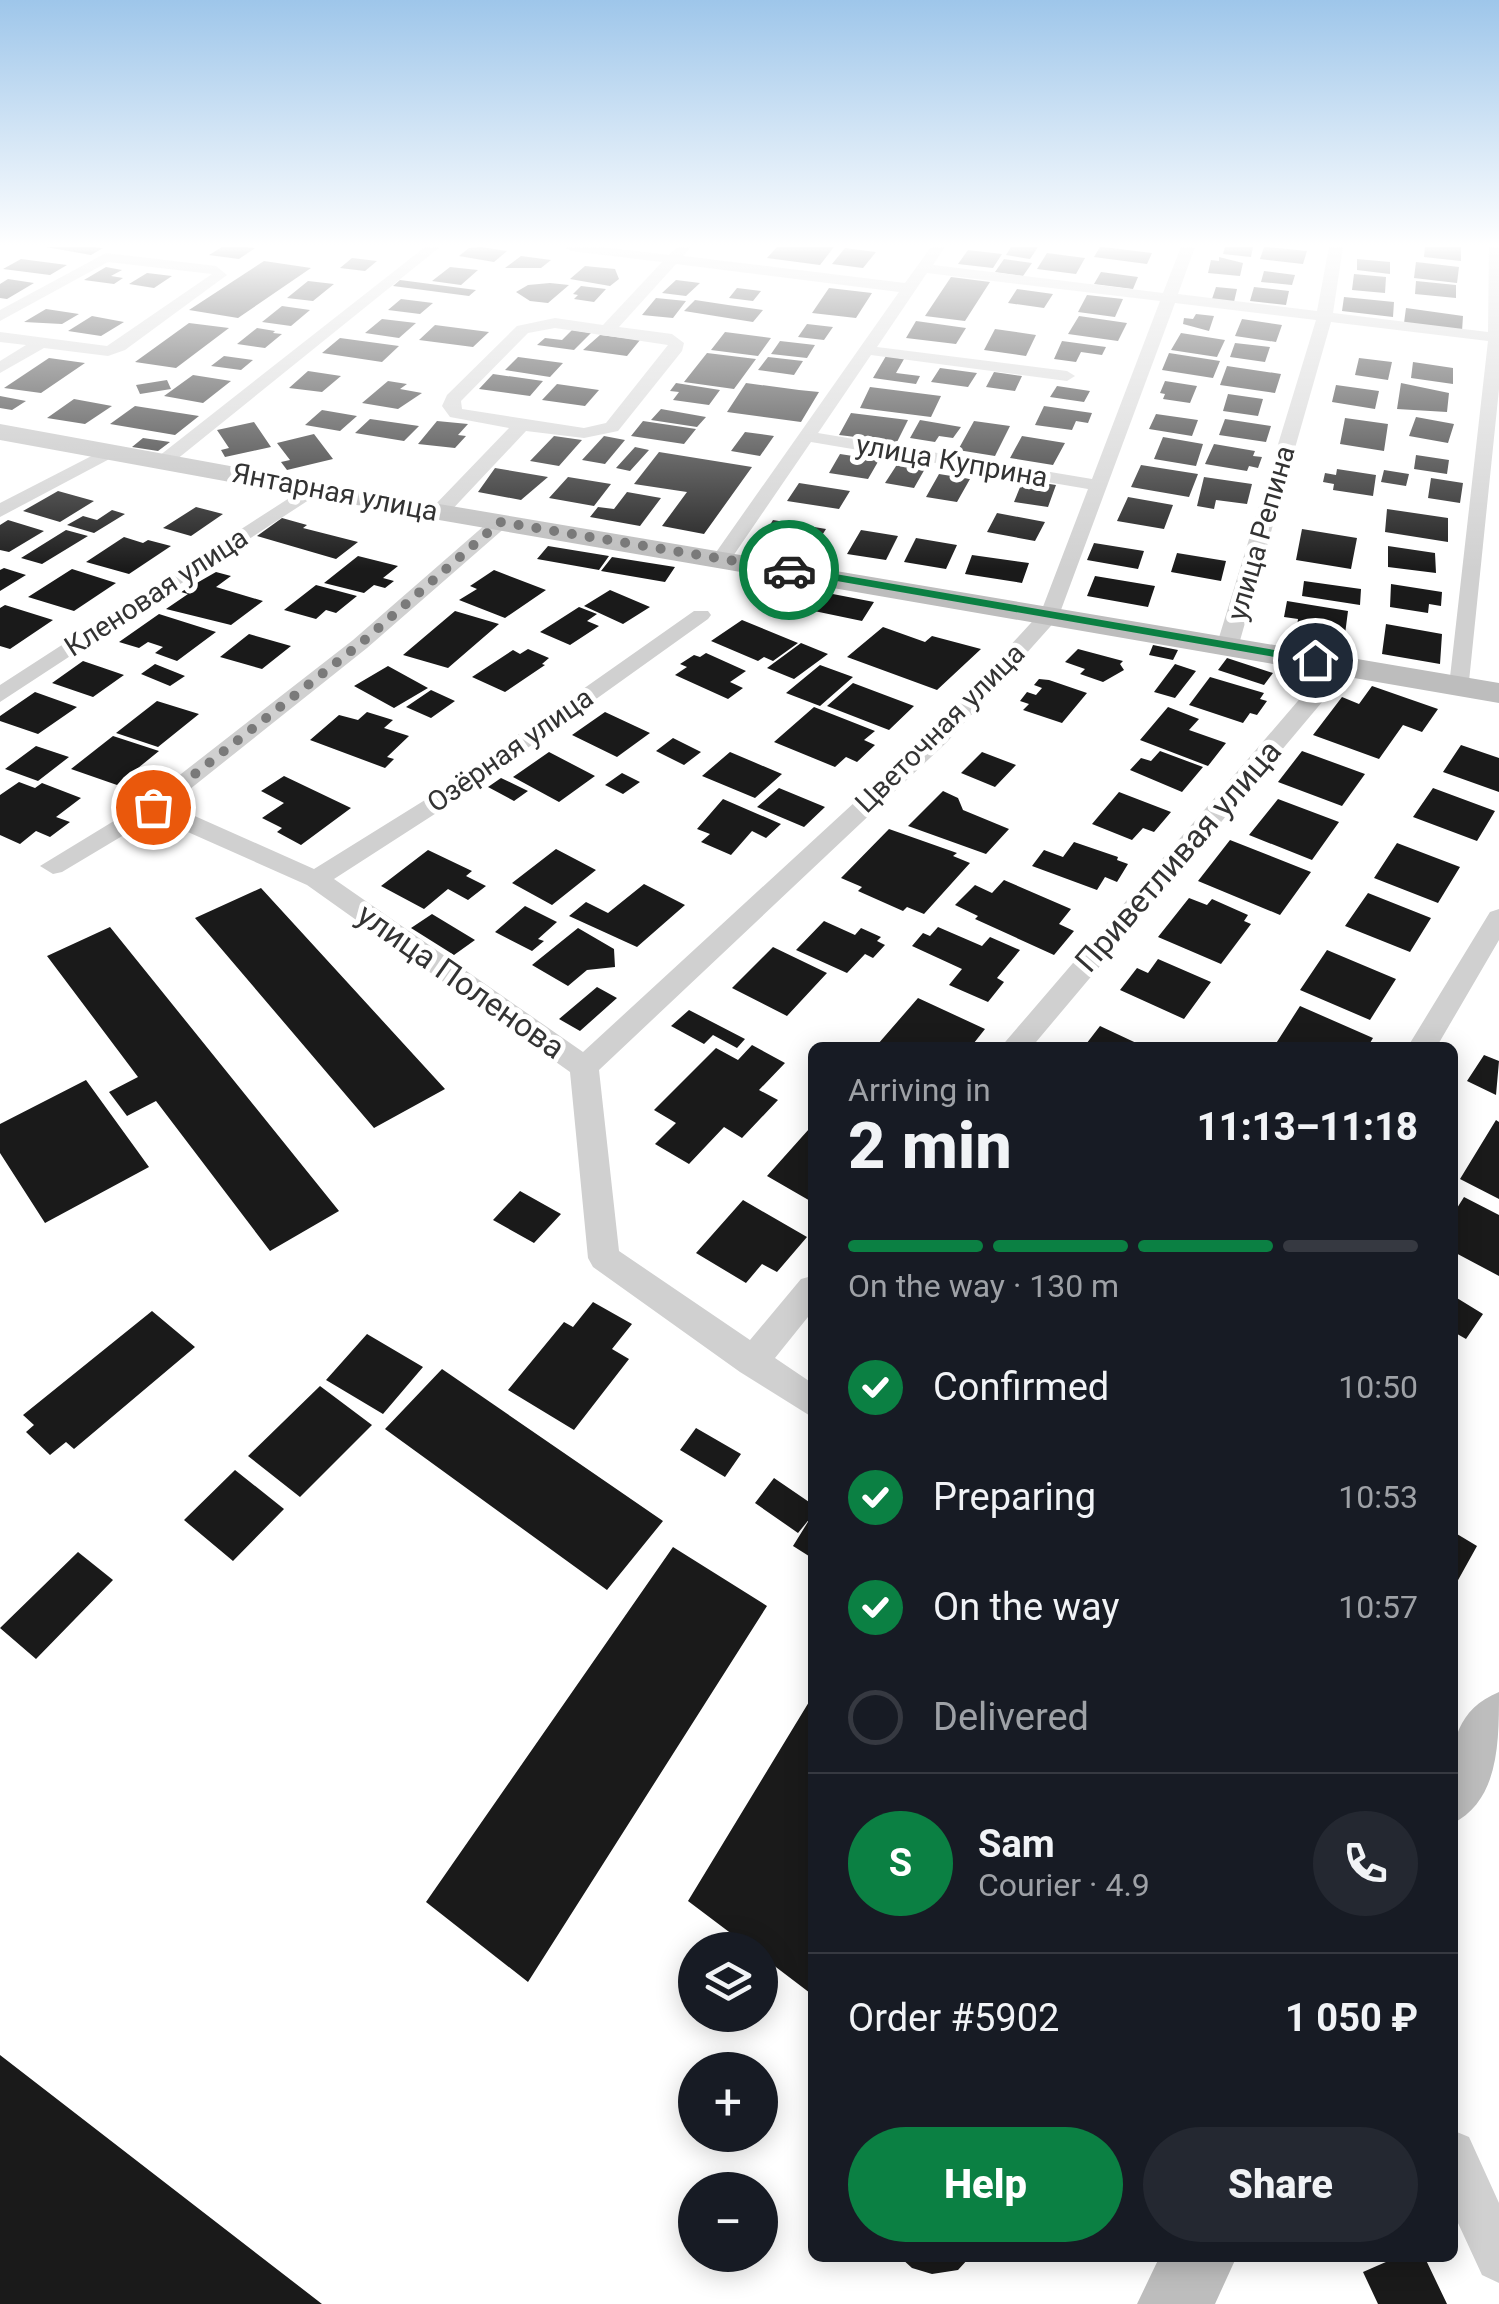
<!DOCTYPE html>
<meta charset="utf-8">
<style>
:root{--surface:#171b24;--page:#242831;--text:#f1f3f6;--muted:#9ea1a6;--line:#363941;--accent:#0b8043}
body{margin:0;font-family:Roboto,sans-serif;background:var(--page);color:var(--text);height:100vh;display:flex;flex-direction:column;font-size:38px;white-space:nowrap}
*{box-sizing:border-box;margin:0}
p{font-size:32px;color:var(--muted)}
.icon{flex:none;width:55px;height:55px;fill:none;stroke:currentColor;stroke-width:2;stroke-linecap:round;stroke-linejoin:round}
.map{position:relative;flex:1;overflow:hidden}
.side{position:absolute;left:808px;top:1042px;width:650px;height:1220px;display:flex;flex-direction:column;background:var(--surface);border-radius:15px;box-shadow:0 5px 25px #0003}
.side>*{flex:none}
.buttons{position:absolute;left:678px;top:1932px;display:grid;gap:20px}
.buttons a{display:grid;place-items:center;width:100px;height:100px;border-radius:50%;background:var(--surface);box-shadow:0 5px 25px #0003;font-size:50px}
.pin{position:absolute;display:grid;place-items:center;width:85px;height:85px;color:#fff;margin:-42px;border:5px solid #fff;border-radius:50%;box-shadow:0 2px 10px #0007}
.courier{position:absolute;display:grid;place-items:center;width:100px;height:100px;margin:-50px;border:8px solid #0b8043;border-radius:50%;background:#fff;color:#222;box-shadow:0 2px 12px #0007}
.overview em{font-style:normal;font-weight:800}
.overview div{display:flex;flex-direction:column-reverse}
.overview{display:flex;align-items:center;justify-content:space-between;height:170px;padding:0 40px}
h1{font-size:65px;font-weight:800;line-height:75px}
.bar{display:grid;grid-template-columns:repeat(4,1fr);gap:15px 10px;align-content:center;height:120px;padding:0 40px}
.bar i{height:12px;border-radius:8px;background:var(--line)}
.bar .current{background:var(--accent)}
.bar p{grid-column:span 4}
.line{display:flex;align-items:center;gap:25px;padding:0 40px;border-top:2px solid var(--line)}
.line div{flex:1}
.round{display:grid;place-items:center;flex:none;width:105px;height:105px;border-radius:52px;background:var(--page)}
ol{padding:0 40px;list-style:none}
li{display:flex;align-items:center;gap:30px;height:110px}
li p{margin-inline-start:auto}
li .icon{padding:10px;border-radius:50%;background:var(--accent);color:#fff;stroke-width:4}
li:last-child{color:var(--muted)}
li i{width:55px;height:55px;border:5px solid var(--line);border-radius:50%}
.cta{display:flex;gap:20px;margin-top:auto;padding:20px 40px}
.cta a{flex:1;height:115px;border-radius:60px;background:var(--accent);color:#fff;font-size:40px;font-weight:800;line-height:115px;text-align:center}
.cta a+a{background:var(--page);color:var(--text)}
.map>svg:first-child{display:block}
</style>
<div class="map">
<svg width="1499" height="2304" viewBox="0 0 1499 2304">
<rect width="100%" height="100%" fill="#fff"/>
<path fill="#1a1a1a" d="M46,247H92L103,248L91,255Z
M222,247H245L255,248L239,259L209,255Z
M481,247L507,251L494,262L459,256L469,248Z
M777,247H834L820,265L767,258Z
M1011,247H1038L1030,259L1006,255Z
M1100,247H1103L1152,253L1147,264L1094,257Z
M1225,247H1253L1251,257L1223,254Z
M1264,247H1268L1307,251L1303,264L1260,259Z
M1425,247H1461V261L1424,257Z
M845,248L876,252L863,268L832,264Z
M968,250L1002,254L993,268L958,264Z
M1047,253L1085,258L1076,274L1037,269Z
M521,256L551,260L541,268H505Z
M1219,257L1243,263L1240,276L1208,273L1211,260L1219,261Z
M352,258L377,261L365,271L340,268Z
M21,259L67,265L50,275L3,269Z
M1004,259L1032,263L1023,276L995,272Z
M1357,259L1390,262V274L1357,270Z
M264,261L311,268L238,318L189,310Z
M1416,262L1459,267L1457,283L1414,278Z
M585,266L615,269L619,279L610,286L570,279Z
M106,267L122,270L111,276L123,278L114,284L84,280Z
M450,267L478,270L461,285L432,281Z
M1264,271L1295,275L1292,285L1261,282Z
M1101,272L1138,277L1133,289L1094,284Z
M147,273L172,276L154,288L129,284Z
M1354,274L1386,277L1385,293L1352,290Z
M951,277L990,282L965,321L925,316Z
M8,279L34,283L7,299L0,298V284Z
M400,280L476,290L469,296L393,286Z
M676,280L700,283L686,296L662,293Z
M308,281L334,284L313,301L287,298Z
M1416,281L1456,285V298L1415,294Z
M550,283L569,285L548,303L530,301L516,292L528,285Z
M581,286L606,289L594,302L574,299L578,295L573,294Z
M1216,287L1237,289L1234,302L1212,299Z
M1254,287L1289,291L1286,305L1250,301Z
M737,288L761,291L753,301L729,298Z
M829,288L872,293L856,318L812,313Z
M1017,289L1053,294L1044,308L1008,303Z
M1087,295L1123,299L1115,317L1078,312Z
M1344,297L1394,302L1393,317L1342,311Z
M656,298L686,301L673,318L642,315Z
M401,299L433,303L420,314L388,310Z
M695,300L728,305L763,310L753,322L684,311Z
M282,306L310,310L291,326L262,322Z
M1406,308L1463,316L1462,331L1404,323Z
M46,309L79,314L62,324L24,322Z
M1196,314L1214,316L1209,331L1183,324L1184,318L1193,319Z
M92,316L124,322L101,336L68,331Z
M1079,316L1127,323L1118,341L1068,334Z
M382,319L416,323L399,338L365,333Z
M1242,319L1282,325L1276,342L1235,336Z
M916,321L966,328L956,344L906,338Z
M189,323L229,328L176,368L135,362Z
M807,324L833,327L824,340L798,337Z
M435,325L489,332L473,347L419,340Z
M257,328L275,331L273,333L282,334L265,348L237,344Z
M995,329L1036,335L1026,356L984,350Z
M572,330L591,333L574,350L537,345L545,338L562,340Z
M725,332L771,338L758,356L711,350Z
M1181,333L1225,340L1217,357L1171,350Z
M600,335L640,340L627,356L583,350Z
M340,338L399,346L382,362L322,353Z
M780,341L815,345L807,358L771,354Z
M1062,341L1106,347L1102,355L1081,352L1076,362L1054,359Z
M1235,343L1270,347L1265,362L1230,357Z
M707,353L756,359L734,389L684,382Z
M1169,353L1220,361L1213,378L1162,370Z
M224,356L253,360L241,370L211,366Z
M886,356L904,359L896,373L920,376L916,384L873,378Z
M518,357L563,363L550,377L505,370Z
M768,357L803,361L794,375L758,370Z
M49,358L85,363L41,393L4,388Z
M1359,358L1392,362L1388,380L1355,375Z
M1413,362L1453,368V384L1411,378Z
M1227,366L1281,374L1275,393L1220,385Z
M940,368L977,373L968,387L931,382Z
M308,371L341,376L322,392L289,388Z
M994,372L1022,376L1015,391L986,387Z
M493,374L543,381L530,396L479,389Z
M193,375L231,381L203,403L164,396Z
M167,380L171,389L140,394L136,385Z
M388,381L407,384L400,389L422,393L398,409L362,403Z
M1165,381L1197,386L1190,403L1163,399L1165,394L1160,393Z
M676,383L720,390L709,405L673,400L679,392L670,391Z
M746,383L799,390L819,392L801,422L727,412Z
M1401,383L1449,393L1447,412L1397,409Z
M557,384L599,390L585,406L542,400Z
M1336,385L1379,391L1375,409L1332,402Z
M1057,386L1090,391L1084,402L1050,397Z
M870,387L941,396L931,417L860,408Z
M1228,394L1263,399L1258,416L1223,411Z
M0,396L26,401L12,410L0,408Z
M74,399L112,406L85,424L47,418Z
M135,406L199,416L175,435L110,424Z
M1044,406L1092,413L1088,423L1076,421L1072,430L1035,425Z
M661,409L706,417L697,427L651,420Z
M322,410L357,416L340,431L305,425Z
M851,413L908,420L897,442L839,435Z
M1156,414L1198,420L1192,436L1149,429Z
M1416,417L1454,424L1448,443L1409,436Z
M1345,418L1388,424L1384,451L1340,444Z
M370,419L419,426L404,441L355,433Z
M1225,419L1271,426L1266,442L1219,435Z
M920,420L961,427L953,438L939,436L935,442L910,438Z
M437,421L468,424L458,435L466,436L455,448L418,444Z
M643,421L696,429L684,444L631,436Z
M974,421L1010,426L995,456L958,450Z
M254,422L271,447L225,457L221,450L229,448L217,430Z
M745,432L774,436L760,456L731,451Z
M314,434L333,459L287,470L281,462L290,460L277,443Z
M554,436L582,440L559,466L530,461Z
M604,436L625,440L605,464L582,460Z
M1022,436L1065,443L1053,465L1010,458Z
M1163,437L1203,444L1196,466L1154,459Z
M143,438L170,442L158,451L132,447Z
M1214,444L1255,451L1253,456L1262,457L1258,468L1249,466L1247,471L1205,464Z
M635,447L649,450L630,471L616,468Z
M659,452L752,467L704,534L662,526L687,492L634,484Z
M840,454L879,460L868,479L829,473Z
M1416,455L1449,460L1447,474L1414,469Z
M898,463L926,467L914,488L885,483Z
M1141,465L1198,474L1189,497L1131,487Z
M495,468L548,477L521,500L478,492Z
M1337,469L1376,475L1373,496L1333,490L1334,484L1323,482L1325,473L1336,475Z
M1384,470L1409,474L1406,486L1381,482Z
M939,474L970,479L957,502L926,497Z
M568,477L611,484L594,506L549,498Z
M1204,477L1252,484L1247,504L1216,500L1214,509L1197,506Z
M1431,478L1463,483L1460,503L1428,498Z
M1023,480L1056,485L1048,507L1014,502Z
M799,483L850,491L839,509L787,501Z
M58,491L94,501L60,522L23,511Z
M627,492L661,498L640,526L590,517L598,507L614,509Z
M1128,497L1173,505L1164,529L1117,521Z
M196,507L223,514L191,536L163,528Z
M1387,509L1448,518V542L1385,532Z
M112,510L125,514L94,533L67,525L83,516L97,520Z
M997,513L1045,522L1035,541L987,532Z
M282,518L307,525L303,528L358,542L336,559L257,536Z
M8,520L44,531L9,552L0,550V525Z
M773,520L826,529L814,548L761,539Z
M1302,529L1357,538L1351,569L1296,560Z
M66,530L88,536L42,564L21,558Z
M861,530L898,536L886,560L847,554Z
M124,537L143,543L148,540L171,546L129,574L86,562Z
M916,538L957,545L946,569L904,562Z
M1094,543L1144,551L1138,569L1087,560Z
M548,546L609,556L599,570L537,559Z
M1388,546L1435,553L1436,573L1388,567Z
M1177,553L1226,561L1221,581L1171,572Z
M972,555L1029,563L1022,583L965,574Z
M358,556L398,566L383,578L394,581L385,588L374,585L364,593L324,583Z
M612,557L675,567L665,582L601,571Z
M4,568L26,575L0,591V570Z
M72,569L116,583L74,611L28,597Z
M494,570L546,590L505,618L459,600L477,589L470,586Z
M216,572L231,576L216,587L263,601L231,625L166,609L188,594L181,592Z
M1095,576L1155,586L1148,607L1087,596Z
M1304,581L1361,589L1360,605L1302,596Z
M1391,584L1442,592L1441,606L1429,604L1428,613L1390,607Z
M316,585L357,596L336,613L326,610L316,619L284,610Z
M807,589L874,602L862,621L795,607Z
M610,590L650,607L623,624L584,606Z
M1287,601L1348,611L1344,642L1296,634L1298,619L1284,617Z
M5,605L53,620L10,649L0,646V608Z
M579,607L597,614L587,621L599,626L570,645L540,632Z
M455,611L499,624L448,668L403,655Z
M159,614L216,632L177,661L155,653L163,647L148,642L139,648L119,642Z
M742,620L798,643L773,661L764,657L758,661L711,641Z
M1386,624L1442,634L1440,664L1382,654Z
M883,627L925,642L932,636L981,649L937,690L847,657Z
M249,634L291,646L262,669L220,657Z
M801,643L828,654L794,679L767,668Z
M1153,645L1178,650L1173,660L1149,655Z
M528,649L549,658L542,664L545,665L505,692L472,677L513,650L520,654Z
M1078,649L1123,661L1120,664L1124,670L1103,682L1080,674L1085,669L1065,662Z
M706,653L746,671L730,682L743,688L728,699L675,675L687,667L680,664L694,655L700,657Z
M1227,658L1273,673L1264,685L1218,670Z
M83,661L124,675L93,697L52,683Z
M155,664L185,676L170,686L141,674Z
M1175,664L1196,671L1175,698L1154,692Z
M820,665L853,677L820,706L786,693Z
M388,666L428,688L394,708L354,686Z
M1210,677L1264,693L1260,699L1267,701L1257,715L1250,713L1243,723L1189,705Z
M1039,679L1049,680L1087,693L1062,723L1023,710L1029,704L1020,701L1027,692L1036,695L1042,688L1034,685Z
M853,683L914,706L889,730L827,706Z
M1372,686L1438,709L1422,732L1403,725L1379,759L1313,735L1342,697L1359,704Z
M431,690L455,701L431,718L406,707Z
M35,692L77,707L38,734L0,721V716Z
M157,701L199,714L158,747L116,733Z
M814,707L875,731L864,740L875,745L857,762L846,757L835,767L774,742Z
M1168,707L1199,719L1189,730L1226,743L1208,766L1140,740Z
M367,712L393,720L384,728L409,736L387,757L394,759L385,768L310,740L339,715L358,720Z
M605,712L650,733L617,757L572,735Z
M113,736L159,751L117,785L71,769Z
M673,738L701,752L684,765L656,751Z
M1461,745L1499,758V792L1443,772Z
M36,746L69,757L38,781L5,769Z
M1160,751L1203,767L1182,792L1130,770L1141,758L1151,761Z
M1302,751L1365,774L1342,806L1278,782Z
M549,752L595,776L559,802L513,777Z
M730,752L782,774L755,798L702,776Z
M982,752L1016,765L995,787L961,773Z
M622,773L640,782L623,794L605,785Z
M284,776L351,808L301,845L277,832L282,828L262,818L284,803L261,791Z
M501,778L528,791L514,801L488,787Z
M19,782L35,788L42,783L81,798L56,817L70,822L50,837L36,831L20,844L0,835V795Z
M779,788L825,807L804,827L757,807Z
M1433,788L1495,811L1477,841L1413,817Z
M943,791L958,798L963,810L1009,829L986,854L908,826Z
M1119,792L1171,812L1154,832L1143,828L1132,840L1092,824Z
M723,799L781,824L766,838L752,831L731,855L701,842L710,834L697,829Z
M1278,799L1339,822L1312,860L1249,835Z
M889,829L957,853L953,856L970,863L924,914L907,907L903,911L858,891L862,887L841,878Z
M1230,840L1311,872L1280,915L1198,881Z
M1074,842L1118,857L1117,860L1128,864L1117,882L1105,877L1097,890L1032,866L1044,850L1063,857Z
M1397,843L1460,867L1438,903L1374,878Z
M556,849L596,870L552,905L512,883Z
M428,850L472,871L466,876L486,886L468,900L448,889L424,909L381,886Z
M1004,880L1071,909L1059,924L1074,931L1054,955L975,919L978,916L955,905L975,885L992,893Z
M644,884L685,905L637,947L569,916L586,902L608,913Z
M261,888L445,1089L374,1128L195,918Z
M1368,893L1431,918L1410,952L1345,926Z
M1189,898L1207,905L1212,899L1248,915L1244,921L1251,924L1221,964L1158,937Z
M525,906L557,922L538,939L544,941L532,951L495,932Z
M432,914L475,940L454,955L411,928Z
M824,921L855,935L861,928L881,937L877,941L885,945L873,958L865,954L847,973L796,950Z
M110,927L339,1211L270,1251L156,1101L127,1116L109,1092L138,1077L47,956Z
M938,927L982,946L990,937L1020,950L997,978L1004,982L988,1002L949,985L962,969L912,946L923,933L930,936Z
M578,928L614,949L615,967L587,970L568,986L532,965Z
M773,947L827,973L787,1016L732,988Z
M1327,950L1396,979L1370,1020L1300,990Z
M1158,959L1211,982L1184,1019L1120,990L1137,968L1148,973Z
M597,987L617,998L580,1031L559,1019Z
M918,998L985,1029L970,1048H885L878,1044Z
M1300,1006L1373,1038L1367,1048L1275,1045Z
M689,1010L745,1039L737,1048L713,1035L704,1044L671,1026Z
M1100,1026L1147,1048H1083Z
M752,1045L785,1063L759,1090L778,1100L742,1138L724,1127L689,1164L655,1144L676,1123L654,1110L716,1048L738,1060Z
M1484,1055L1499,1061L1496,1095L1467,1081Z
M86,1080L149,1167L45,1223L0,1153V1124Z
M1496,1120L1499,1122V1199L1460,1179Z
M809,1129L812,1130V1202L767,1176Z
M520,1191L561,1214L534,1243L493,1220Z
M1464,1197L1499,1215V1276L1452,1251V1216Z
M743,1200L807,1237L777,1272L762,1264L746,1283L696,1253Z
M1452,1295L1483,1314L1466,1339L1452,1331Z
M593,1302L632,1324L612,1349L629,1359L574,1430L508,1390L564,1322L573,1327Z
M152,1311L195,1347L74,1449L66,1442L50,1455L26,1432L34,1425L23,1415Z
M367,1334L423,1367L383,1414L326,1380Z
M442,1369L663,1521L607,1590L385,1429Z
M320,1386L372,1425L300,1497L248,1456Z
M696,1428L741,1454L725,1477L680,1450Z
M235,1470L284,1509L233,1561L184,1520Z
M774,1478L812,1504V1558L793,1546L811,1517L798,1533L755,1503Z
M1452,1531L1477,1546L1452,1591Z
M673,1547L767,1606L528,1982L426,1902Z
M78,1552L113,1580L36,1659L0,1628Z
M812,1697V1988L810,1993L760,1955V1950H753L688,1901Z
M0,2055L322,2304H0Z
M901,2258H969L958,2270L932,2274L912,2268Z
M1395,2258H1425L1447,2304H1378L1363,2272Z"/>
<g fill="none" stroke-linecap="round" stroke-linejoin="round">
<path fill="#d0d0d0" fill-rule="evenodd" d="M425,247H440L171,464H159V456Z
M564,247H602L669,255L677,247H691L683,256L905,283L931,247H945L933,265L1163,293L1181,247H1195L1178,294L1317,311L1329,247H1343L1333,313L1488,332L1489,247H1499V389L1468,691H1452L1449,686L1488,341L1331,322L1239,644L1228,650L1217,644L1316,320L1175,303L1058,618L947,742L599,1070L619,1251L750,1340L801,1279L812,1276V1312L775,1358L812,1383V1417L740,1372L593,1267L588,1258L570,1072L307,885L154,817L62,872L53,874L40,866L145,802L353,640L493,518H507V526L367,648L170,805L314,869L425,800L694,611H708L711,615L708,619L441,810L334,879L583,1052L931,732L1041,612L1088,489L811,442L729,562L722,564L712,558L899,292L676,264L619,327L672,334L684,343L682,351L618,431L584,438L526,431L446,516H432V508L509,428L450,417L442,406L447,395L517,326L555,318L603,325L662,262L571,251ZM927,273L1160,301L1092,479L818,433L871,355L1067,381L1075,376L1067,371L877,347ZM555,328L668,345L606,423L584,428L462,409L461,401L528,333Z
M106,253L216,266L227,275L125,350L108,356L44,348L0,373V361L26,345L0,342V332L107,346L212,274L108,262L0,321V310Z
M111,446L120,451L117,455L0,517V503Z
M311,484L318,486V494L0,702V685Z
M1341,659L1352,665L1349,670L1031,1048H1000L1333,660Z
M1499,909V940L1436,1048H1407L1490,912Z
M1452,2130L1469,2137L1499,2203V2283L1482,2275L1452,2210Z"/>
<path fill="#bdbdbd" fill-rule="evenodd" d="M0,424L439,504L1499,683V703L439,520L0,440Z
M1499,1692C1499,1744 1499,1800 1452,1824C1452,1771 1441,1716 1499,1692Z
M1159,2258H1236L1215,2304H1137Z"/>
</g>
<linearGradient id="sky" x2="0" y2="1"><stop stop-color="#9ec6ea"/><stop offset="0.43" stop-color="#fff"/><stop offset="1" stop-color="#fff" stop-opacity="0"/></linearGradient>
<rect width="1499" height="569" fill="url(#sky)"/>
<path fill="#0b8043" d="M789,566L1315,657L1321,660L1315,664L785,572Z"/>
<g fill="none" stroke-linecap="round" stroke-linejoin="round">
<path stroke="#7a7a7a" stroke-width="10" stroke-dasharray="0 18" d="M153,807L360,644L500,522L789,570"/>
</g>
<g text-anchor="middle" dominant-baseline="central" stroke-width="10" stroke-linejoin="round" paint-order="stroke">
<g font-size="28" fill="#333" stroke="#fff">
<text transform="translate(952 461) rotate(10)">улица Куприна</text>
<text transform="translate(335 492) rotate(11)">Янтарная улица</text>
<text transform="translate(1261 533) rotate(-74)">улица Репина</text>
<text transform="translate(156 592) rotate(-33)">Кленовая улица</text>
<text transform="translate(940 728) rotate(-45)">Цветочная улица</text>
<text transform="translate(510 750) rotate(-35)">Озёрная улица</text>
</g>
<g font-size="32" fill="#333" stroke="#fff">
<text transform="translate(1178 856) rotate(-49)">Приветливая улица</text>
<text transform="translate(461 981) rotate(35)">улица Поленова</text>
</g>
</g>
</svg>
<div class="buttons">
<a><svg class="icon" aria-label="layers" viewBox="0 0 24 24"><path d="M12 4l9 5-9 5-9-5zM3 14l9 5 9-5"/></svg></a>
<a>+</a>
<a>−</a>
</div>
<div class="pin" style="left:153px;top:807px;background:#ea580c"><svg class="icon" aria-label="bag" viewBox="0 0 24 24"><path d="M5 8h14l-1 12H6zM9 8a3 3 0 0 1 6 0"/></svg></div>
<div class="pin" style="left:1315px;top:660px;background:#1f2937"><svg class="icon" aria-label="home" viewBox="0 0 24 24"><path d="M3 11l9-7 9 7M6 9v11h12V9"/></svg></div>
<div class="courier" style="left:789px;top:570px"><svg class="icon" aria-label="car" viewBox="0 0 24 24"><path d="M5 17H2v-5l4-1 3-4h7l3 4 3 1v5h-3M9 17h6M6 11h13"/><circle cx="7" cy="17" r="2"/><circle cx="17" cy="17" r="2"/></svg></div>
<section class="side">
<div class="overview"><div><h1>2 min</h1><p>Arriving in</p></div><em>11:13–11:18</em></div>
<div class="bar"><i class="current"></i><i class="current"></i><i class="current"></i><i></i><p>On the way · 130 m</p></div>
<ol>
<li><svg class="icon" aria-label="check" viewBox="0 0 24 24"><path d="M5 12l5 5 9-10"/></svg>Confirmed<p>10:50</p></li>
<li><svg class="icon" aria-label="check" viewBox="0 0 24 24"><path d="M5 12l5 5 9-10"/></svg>Preparing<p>10:53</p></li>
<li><svg class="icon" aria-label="check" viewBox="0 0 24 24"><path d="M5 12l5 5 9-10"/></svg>On the way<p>10:57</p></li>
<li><i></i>Delivered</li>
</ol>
<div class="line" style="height:180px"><b class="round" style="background:var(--accent);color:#fff">S</b><div><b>Sam</b><p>Courier · 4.9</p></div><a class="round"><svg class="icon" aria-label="phone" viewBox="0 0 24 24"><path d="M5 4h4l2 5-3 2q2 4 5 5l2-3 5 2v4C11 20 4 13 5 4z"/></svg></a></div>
<div class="line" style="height:130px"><div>Order #5902</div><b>1 050 ₽</b></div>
<div class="cta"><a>Help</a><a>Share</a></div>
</section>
</div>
